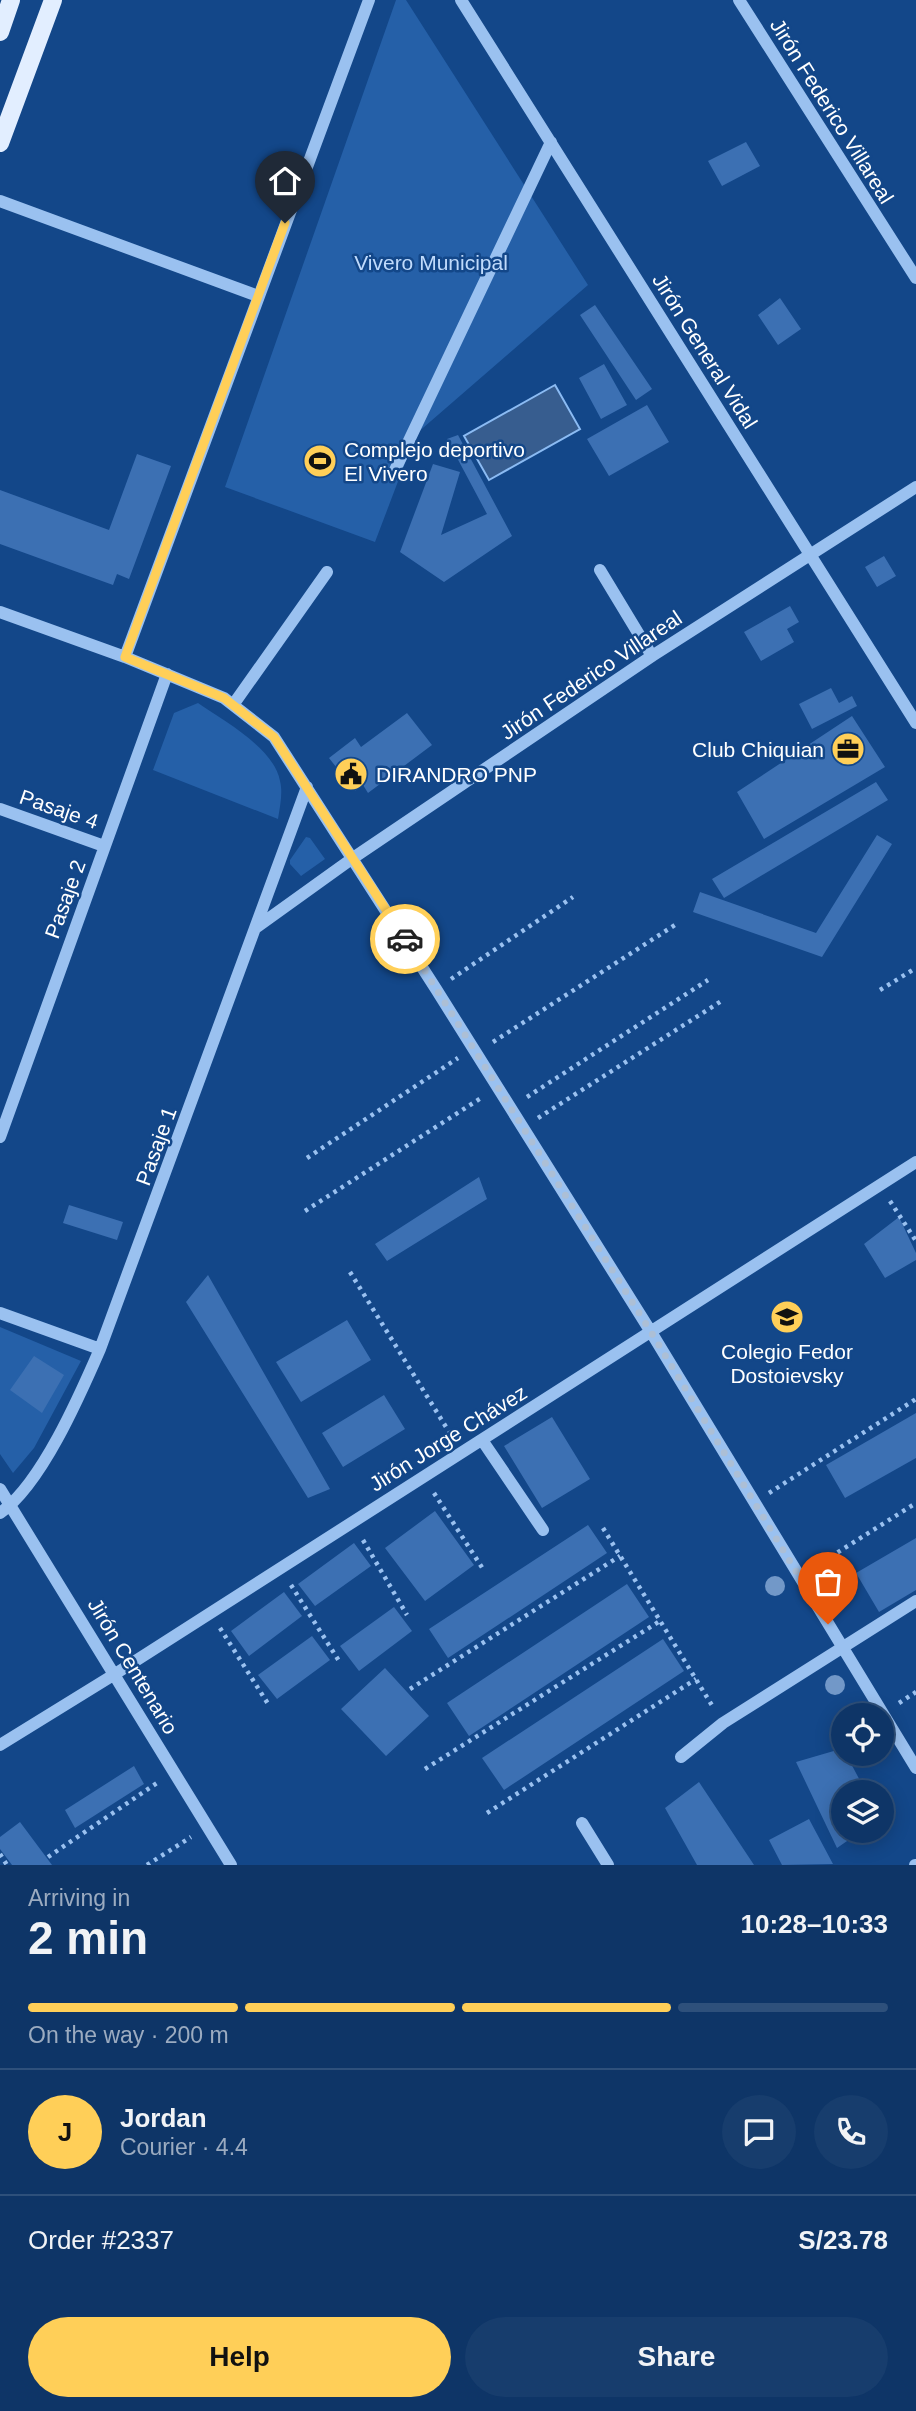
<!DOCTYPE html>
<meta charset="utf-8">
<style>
:root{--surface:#0e3567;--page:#173d6d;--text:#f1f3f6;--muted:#9babc0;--line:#2e507b;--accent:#ffcf58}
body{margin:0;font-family:Arial,sans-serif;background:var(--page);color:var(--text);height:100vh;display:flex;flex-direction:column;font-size:26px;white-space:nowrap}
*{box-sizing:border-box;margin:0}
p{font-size:23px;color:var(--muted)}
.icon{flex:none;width:38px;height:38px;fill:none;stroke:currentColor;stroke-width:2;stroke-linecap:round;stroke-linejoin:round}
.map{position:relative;height:1865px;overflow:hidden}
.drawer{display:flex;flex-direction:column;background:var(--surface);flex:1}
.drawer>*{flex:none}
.buttons{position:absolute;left:831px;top:1703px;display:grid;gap:14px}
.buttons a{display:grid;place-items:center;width:63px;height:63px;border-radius:50%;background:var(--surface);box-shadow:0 4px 18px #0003,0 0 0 2px var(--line);font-size:35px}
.pin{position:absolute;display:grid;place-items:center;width:60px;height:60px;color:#fff;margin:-72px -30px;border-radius:50% 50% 50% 0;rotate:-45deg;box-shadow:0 0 7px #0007}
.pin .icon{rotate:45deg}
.courier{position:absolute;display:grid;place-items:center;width:70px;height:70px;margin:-35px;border:5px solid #ffcf58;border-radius:50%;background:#fff;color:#222;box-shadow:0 2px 9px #0007}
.overview em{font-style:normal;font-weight:600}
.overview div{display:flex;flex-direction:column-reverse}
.overview{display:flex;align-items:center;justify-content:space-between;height:119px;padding:0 28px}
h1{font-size:46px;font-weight:600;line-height:52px}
.bar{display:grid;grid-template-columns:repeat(4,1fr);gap:10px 7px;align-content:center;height:84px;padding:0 28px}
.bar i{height:9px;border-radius:5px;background:var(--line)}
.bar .current{background:var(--accent)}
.bar p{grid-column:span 4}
.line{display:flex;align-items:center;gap:18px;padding:0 28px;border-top:2px solid var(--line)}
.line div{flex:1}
.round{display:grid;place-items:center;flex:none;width:74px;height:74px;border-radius:37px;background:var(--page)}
.primary-button{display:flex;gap:14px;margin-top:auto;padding:14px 28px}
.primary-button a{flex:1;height:80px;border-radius:42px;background:var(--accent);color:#111;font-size:28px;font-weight:600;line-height:80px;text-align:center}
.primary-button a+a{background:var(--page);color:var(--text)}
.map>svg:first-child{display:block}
</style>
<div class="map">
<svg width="916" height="1865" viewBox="0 0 916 1865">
<rect width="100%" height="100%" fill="#134789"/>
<path fill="#2560a8" d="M396,0H406L588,285L416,434L375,542L225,487Z
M198,703C224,721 274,748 280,781C283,793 280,806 278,819L153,770L174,713Z
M306,837L310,838L325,859L301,876L290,864V860Z
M0,1327L81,1361L34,1448L13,1473L0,1454Z"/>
<path fill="#375d8f" stroke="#8bbbf3" stroke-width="2" d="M555,385L580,429L489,480L464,436Z"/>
<path fill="#3c70b3" d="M746,142L760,166L722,186L708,161Z
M780,298L801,329L778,345L758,315Z
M595,305L652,389L636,400L580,315Z
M604,364L627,405L601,419L579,378Z
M647,405L669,442L609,476L587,439Z
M458,435L512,536L444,582L400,552L433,464L460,472L441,535L487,514L447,439Z
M137,454L171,466L129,579L117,574L113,585L0,544V490L109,530Z
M884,556L896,576L877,587L865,567Z
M790,606L799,622L787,629L794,642L761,661L744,632Z
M831,688L839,703L852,696L857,706L812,729L799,704Z
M407,713L432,745L368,793L363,785L355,791L329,758L355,738L361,747Z
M852,716L885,767L764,839L737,792Z
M876,782L888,800L724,898L712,879Z
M877,835L892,844L822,957L693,912L700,892L816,933Z
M479,1177L487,1199L387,1261L375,1244Z
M69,1205L123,1222L117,1240L63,1223Z
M899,1217L916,1253V1260L885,1278L864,1244Z
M208,1275L330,1489L308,1498L186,1302Z
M347,1320L371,1360L301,1402L276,1362Z
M34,1356L64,1375L42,1413L10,1390Z
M384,1395L405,1429L343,1467L322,1433Z
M916,1413V1458L845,1498L826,1465Z
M552,1417L590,1479L542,1508L504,1446Z
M435,1511L474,1565L425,1601L385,1548Z
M588,1525L607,1553L448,1658L429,1629Z
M916,1538V1590L879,1612L856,1573Z
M354,1543L371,1566L315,1606L298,1584Z
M627,1584L649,1617L469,1736L447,1703Z
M284,1592L302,1616L249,1656L231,1631Z
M394,1607L412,1631L359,1671L340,1646Z
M312,1636L330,1660L277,1699L258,1675Z
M663,1639L684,1671L504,1790L482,1758Z
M385,1668L429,1716L386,1756L341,1709Z
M844,1748V1754H846L866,1792H844V1830H863L837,1848L796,1762Z
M134,1766L144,1784L75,1828L65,1810Z
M699,1782L754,1865H697L665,1808Z
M809,1819L833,1864L782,1865L769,1840Z
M20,1822L52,1865H12L0,1849V1837Z"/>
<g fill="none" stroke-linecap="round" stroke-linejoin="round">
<path stroke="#9ac1f0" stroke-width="4.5" stroke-dasharray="3.5 5" stroke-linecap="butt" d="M451,979L573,897
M880,990L916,968
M493,1042L678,923
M527,1097L708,980
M538,1118L723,1000
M307,1158L458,1058
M890,1201L916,1241
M305,1211L481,1098
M350,1272L451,1435
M434,1493L483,1569
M769,1493L916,1399
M603,1528L713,1707
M363,1540L407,1615
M816,1566L916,1503
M291,1585L339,1661
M220,1628L270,1707
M410,1689L620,1556
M899,1703L916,1692
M425,1769L660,1621
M487,1813L696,1679
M0,1854L7,1865
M48,1857L157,1783
M147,1865L191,1837"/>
<path stroke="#9ac1f0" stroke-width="12" d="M461,0L916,723
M739,0L916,278
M0,201L258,296
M395,470L551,142
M600,570L652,656
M0,612L125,657L224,698L274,737L436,989L651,1332L916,1768
M125,657L369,0
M233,705L327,572
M0,809L104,846
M257,927L353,858L652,656L916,487
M0,1137L167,674
M0,1313L100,1349
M482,1440L543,1530
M0,1489L231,1865
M0,1513C41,1485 80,1395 100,1349L307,787
M0,1745L115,1674L916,1162
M681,1757L723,1723L916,1601
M582,1823L608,1865
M915,1865H916"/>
<path stroke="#e2eeff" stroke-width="18" d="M0,32L11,0
M0,143L53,0"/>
</g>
<g fill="#7298c8">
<circle cx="775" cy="1586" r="10"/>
<circle cx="835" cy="1685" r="10"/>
</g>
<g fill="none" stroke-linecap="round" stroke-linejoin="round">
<path stroke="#acbfd6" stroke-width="7" stroke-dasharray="0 12.6" d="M405,939L651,1332L828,1624"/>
<path stroke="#ffcf58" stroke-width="9" d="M285,223L125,657L224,698L274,737L405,939"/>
</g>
<defs>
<symbol id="stadium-disc" viewBox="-11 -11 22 22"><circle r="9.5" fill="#ffcf58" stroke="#134789"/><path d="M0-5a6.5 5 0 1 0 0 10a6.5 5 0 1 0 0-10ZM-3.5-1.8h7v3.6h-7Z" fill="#111"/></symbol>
<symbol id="office-disc" viewBox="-11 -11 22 22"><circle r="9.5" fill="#ffcf58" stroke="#134789"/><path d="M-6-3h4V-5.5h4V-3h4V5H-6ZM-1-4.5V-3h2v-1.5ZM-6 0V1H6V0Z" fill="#111"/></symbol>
<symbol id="civic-disc" viewBox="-11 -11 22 22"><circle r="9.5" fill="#ffcf58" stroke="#134789"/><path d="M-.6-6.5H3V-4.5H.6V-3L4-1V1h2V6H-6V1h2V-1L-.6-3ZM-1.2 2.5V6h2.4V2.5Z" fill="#111"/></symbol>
<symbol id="school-disc" viewBox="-11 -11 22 22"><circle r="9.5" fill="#ffcf58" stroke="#134789"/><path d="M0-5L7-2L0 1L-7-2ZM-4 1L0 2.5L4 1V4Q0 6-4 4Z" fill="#111"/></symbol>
</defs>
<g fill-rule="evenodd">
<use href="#stadium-disc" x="301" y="442" width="38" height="38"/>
<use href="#office-disc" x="829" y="730" width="38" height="38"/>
<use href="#civic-disc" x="332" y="755" width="38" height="38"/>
<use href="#school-disc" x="768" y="1298" width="38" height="38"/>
</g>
<g text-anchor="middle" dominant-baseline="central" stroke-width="5" stroke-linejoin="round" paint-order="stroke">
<g font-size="21" fill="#fff" stroke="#134789">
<text transform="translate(832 111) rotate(58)">Jirón Federico Villareal</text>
<text transform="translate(705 351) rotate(58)">Jirón General Vidal</text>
<text transform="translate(591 675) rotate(-34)">Jirón Federico Villareal</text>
<text transform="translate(59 809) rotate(19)">Pasaje 4</text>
<text transform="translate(65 899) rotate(-70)">Pasaje 2</text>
<text transform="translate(156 1146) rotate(-70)">Pasaje 1</text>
<text transform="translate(448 1438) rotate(-32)">Jirón Jorge Chávez</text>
<text transform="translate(133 1666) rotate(59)">Jirón Centenario</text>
</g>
<g font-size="21" fill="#c0dbfc" stroke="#134789">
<text x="431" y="262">Vivero Municipal</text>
</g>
<g font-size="21" fill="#fff" stroke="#134789" text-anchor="start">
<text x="344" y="449">Complejo deportivo<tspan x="344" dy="24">El Vivero</tspan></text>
<text x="824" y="749" text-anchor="end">Club Chiquian</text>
<text x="376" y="774">DIRANDRO PNP</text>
<text x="787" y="1351" text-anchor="middle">Colegio Fedor<tspan x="787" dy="24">Dostoievsky</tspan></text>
</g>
</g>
</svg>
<div class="buttons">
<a><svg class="icon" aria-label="locate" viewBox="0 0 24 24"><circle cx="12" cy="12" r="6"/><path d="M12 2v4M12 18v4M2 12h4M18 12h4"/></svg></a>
<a><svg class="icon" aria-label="layers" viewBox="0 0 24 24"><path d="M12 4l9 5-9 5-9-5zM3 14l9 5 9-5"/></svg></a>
</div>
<div class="pin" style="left:828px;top:1624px;background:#ea580c"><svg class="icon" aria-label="bag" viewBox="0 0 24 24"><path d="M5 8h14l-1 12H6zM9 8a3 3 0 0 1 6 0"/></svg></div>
<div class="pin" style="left:285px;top:223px;background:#1f2937"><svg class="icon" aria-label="home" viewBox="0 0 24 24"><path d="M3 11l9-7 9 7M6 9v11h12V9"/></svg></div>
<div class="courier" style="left:405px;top:939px"><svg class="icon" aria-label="car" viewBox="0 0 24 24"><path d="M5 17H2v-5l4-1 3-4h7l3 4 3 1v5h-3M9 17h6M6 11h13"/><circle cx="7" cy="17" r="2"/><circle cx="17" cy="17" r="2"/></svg></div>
</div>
<section class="drawer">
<div class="overview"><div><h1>2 min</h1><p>Arriving in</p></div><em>10:28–10:33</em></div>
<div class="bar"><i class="current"></i><i class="current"></i><i class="current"></i><i></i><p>On the way · 200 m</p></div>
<div class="line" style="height:126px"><b class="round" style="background:var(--accent);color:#111">J</b><div><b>Jordan</b><p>Courier · 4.4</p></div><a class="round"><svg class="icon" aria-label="chat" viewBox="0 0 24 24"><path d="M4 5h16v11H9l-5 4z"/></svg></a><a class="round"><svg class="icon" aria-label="phone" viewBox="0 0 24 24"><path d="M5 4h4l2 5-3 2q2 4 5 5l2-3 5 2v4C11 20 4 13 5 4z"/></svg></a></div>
<div class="line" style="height:91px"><div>Order #2337</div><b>S/23.78</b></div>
<div class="primary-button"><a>Help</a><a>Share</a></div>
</section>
